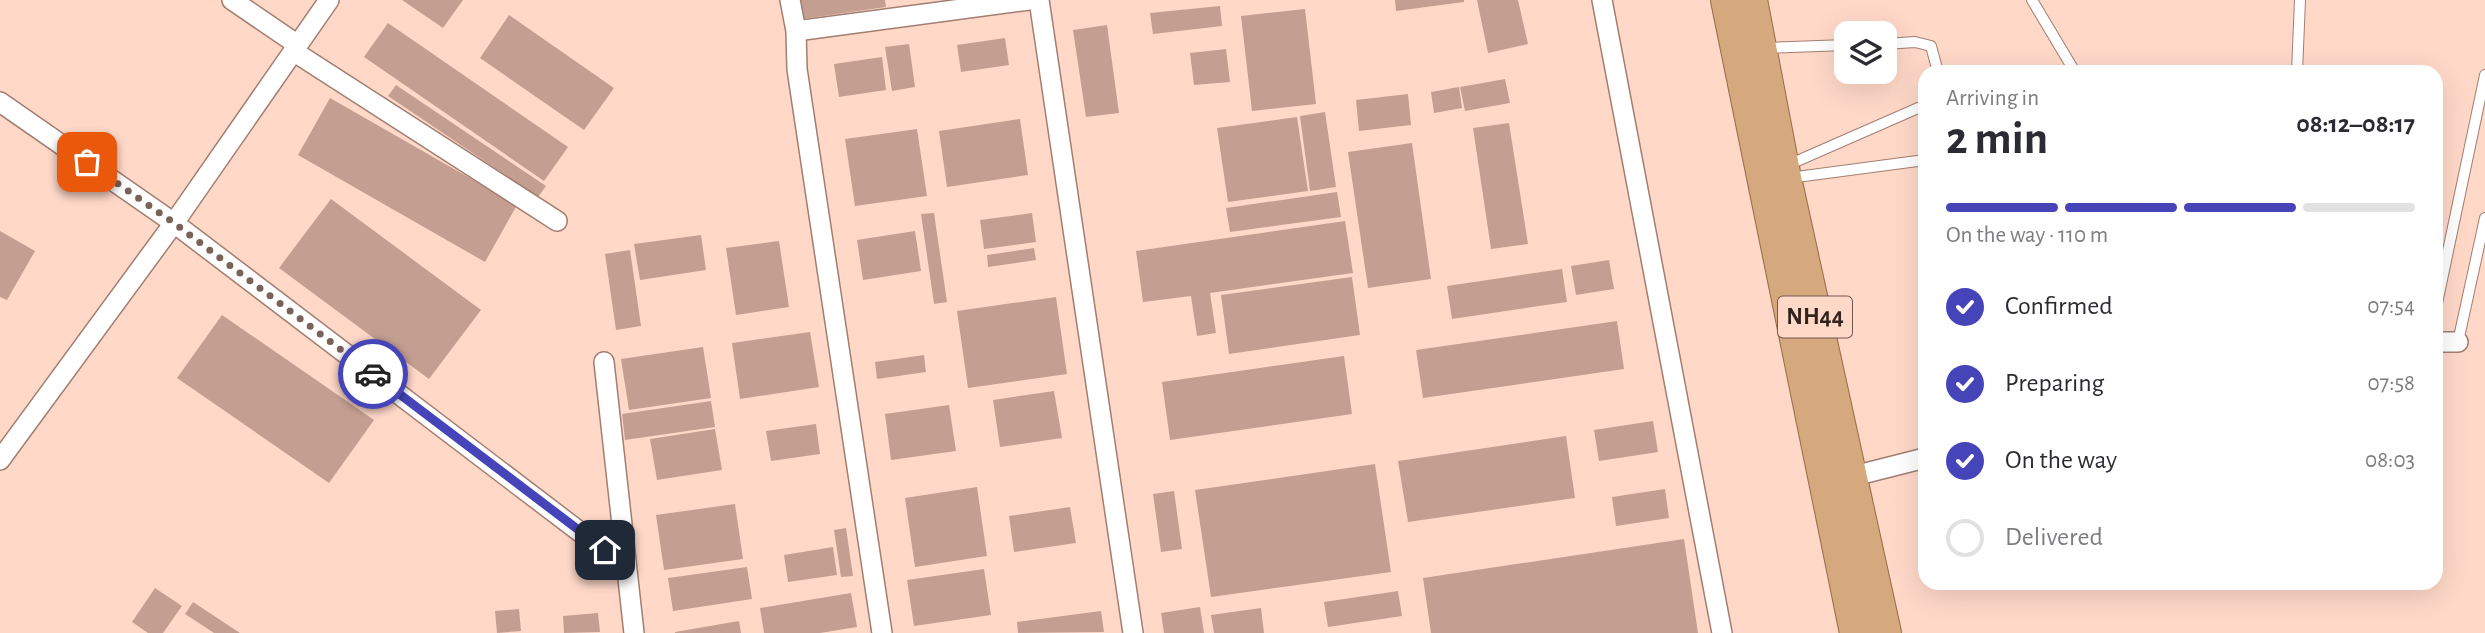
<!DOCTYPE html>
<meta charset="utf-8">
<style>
:root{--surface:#fff;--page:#f2f2f3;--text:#2b2b33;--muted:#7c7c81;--line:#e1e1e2;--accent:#4544b9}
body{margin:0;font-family:"Alegreya Sans",sans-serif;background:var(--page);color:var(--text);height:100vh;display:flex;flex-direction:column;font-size:26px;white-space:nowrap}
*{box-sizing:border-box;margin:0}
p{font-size:23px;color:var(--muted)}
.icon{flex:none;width:38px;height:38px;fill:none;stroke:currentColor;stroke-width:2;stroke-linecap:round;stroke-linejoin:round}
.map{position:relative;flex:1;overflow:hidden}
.side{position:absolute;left:1918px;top:65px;width:525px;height:525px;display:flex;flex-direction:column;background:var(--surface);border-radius:21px;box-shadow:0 7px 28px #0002}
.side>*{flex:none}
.fabs{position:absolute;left:1834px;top:21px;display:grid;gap:14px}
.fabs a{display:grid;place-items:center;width:63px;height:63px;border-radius:14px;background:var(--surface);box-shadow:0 7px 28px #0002;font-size:35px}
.pin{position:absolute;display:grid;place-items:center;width:60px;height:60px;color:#fff;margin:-30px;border-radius:14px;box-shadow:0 4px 10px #0006}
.courier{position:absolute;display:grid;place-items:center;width:70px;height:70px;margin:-35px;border:5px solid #4544b9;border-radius:50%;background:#fff;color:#222;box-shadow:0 2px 9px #0007}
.summary em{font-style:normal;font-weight:600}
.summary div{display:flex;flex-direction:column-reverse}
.summary{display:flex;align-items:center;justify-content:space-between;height:119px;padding:0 28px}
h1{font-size:46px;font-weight:600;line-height:52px}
.bar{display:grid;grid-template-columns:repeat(4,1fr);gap:10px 7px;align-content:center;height:84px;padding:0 28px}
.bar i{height:9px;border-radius:5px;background:var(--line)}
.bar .selected{background:var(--accent)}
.bar p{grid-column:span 4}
ol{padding:0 28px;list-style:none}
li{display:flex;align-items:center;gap:21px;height:77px}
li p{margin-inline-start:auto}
li .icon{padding:7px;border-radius:50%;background:var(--accent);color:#fff;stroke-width:4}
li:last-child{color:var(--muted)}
li i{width:38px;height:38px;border:4px solid var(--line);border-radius:50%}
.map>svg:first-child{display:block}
</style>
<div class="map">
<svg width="2485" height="633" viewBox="0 0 2485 633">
<rect width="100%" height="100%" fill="#ffd8c8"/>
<path fill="#c49f91" d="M402,0H463L443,28Z
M799,0H885L886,7L802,19Z
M1395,0H1464V2L1396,11Z
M1477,0H1518L1528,44L1488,53Z
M1220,6L1222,26L1153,34L1150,13Z
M1305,9L1316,104L1252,111L1241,16Z
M509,15L614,88L584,130L480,58Z
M388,23L568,147L544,181L364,57Z
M1107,25L1119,113L1086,117L1073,30Z
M1005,38L1009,65L961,72L957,45Z
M909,44L915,87L892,91L885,47Z
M1226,49L1230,82L1194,85L1190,53Z
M882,57L886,90L839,97L834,64Z
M1505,79L1510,103L1465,111L1460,87Z
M396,85L546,186L538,197L388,96Z
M1459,87L1462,108L1434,113L1431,92Z
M1408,94L1411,125L1359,131L1356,100Z
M330,98L517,205L485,262L298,155Z
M1325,112L1336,187L1310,191L1300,116Z
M1297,117L1308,191L1228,202L1217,128Z
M1020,119L1028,175L947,187L939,131Z
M1509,123L1528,244L1491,249L1473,128Z
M917,129L927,196L855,206L845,139Z
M1412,143L1431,279L1368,288L1348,152Z
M1337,192L1341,217L1230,232L1226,208Z
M331,199L481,310L429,379L279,268Z
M934,213L947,302L934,304L921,214Z
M1032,213L1036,242L984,249L980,220Z
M1345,221L1353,273L1210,293L1216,333L1197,336L1191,296L1143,302L1136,251Z
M0,231L35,251L7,300L0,297Z
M915,231L921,271L863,280L857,240Z
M701,235L706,270L640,280L634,244Z
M779,241L789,307L736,315L726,248Z
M1034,248L1036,260L988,267L987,255Z
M630,250L641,326L616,330L605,254Z
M1609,260L1614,289L1576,295L1571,266Z
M1562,269L1567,302L1452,319L1447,286Z
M1352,277L1360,335L1229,354L1221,295Z
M1056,297L1067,374L968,388L957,311Z
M222,315L374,420L329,483L177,378Z
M1617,321L1624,369L1423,398L1416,350Z
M810,332L819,387L740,399L732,343Z
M703,347L711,398L629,410L621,359Z
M924,355L926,372L877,379L875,362Z
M1344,356L1352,414L1170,440L1162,382Z
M1054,391L1062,438L1000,447L993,400Z
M711,401L715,427L625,440L622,414Z
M949,405L956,451L891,460L885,414Z
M1653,421L1658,452L1599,461L1594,430Z
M816,424L820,454L771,461L766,431Z
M715,429L722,470L657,480L650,439Z
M1566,436L1575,498L1408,522L1398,461Z
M1375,464L1391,572L1211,597L1195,490Z
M977,487L987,556L915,567L905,498Z
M1665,489L1669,518L1616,526L1612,497Z
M1174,491L1182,549L1161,552L1153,494Z
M735,504L743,559L664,570L656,515Z
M1070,507L1076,543L1014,552L1009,516Z
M846,528L853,576L841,577L834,530Z
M1684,539L1698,633H1431L1423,578Z
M833,547L837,575L788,582L784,555Z
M747,567L752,599L673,611L668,578Z
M984,569L991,615L914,626L907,580Z
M155,588L182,606L163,633H148L132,622Z
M1398,591L1402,616L1328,627L1324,602Z
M851,593L857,627L820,633H764L760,608Z
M193,602L240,633H214L185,614Z
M1200,607L1204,633H1164L1161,613Z
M1261,608L1264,633H1214L1211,615Z
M519,609L521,631L497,633L495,611Z
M1101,611L1104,632L1018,633L1017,622Z
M598,613L600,632L564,633L563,616Z
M739,621L741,633H675V632Z"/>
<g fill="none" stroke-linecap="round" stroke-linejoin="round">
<defs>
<path id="service" d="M2032,0L2075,72
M1885,44L1915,42L1931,46L1938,72
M1766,48L1846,45
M2297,72L2300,0
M1788,165L1925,105
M1789,178L1925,160
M2436,308L2485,75
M2458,342L2485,218"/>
<path id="minor" d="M232,0L298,45
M790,0L796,31
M1039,0L1133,633
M1602,0L1722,633
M293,51L557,221
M0,102L174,223L626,567
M2436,342H2458
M604,362L634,633
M0,460L174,223L329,0
M1850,477L1925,458
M882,633L797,69L796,31L1029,0"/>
<path id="trunk" d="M1727,0L1856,633
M1751,0L1785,178L1885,633"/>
</defs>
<use href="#service" stroke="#a27e71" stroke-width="12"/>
<use href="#minor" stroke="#a27e71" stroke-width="22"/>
<use href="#trunk" stroke="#966b47" stroke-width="34"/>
<use href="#service" stroke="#fff" stroke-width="10"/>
<use href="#minor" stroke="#fff" stroke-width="19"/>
<use href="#trunk" stroke="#d6a87e" stroke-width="32"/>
</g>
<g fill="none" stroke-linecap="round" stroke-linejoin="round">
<path stroke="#796259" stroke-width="7" stroke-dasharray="0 12.6" d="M87,162L174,223L373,374"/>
<path stroke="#4544b9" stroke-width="9" d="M373,374L605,550"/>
</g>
<g text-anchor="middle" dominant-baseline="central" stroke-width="6" stroke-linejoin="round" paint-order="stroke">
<rect fill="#ffd8c8" stroke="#6f5950" stroke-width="2" x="1778" y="296.5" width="74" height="41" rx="5"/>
<g font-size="24" font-weight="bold" fill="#31231d">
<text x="1815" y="317">NH44</text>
</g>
</g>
</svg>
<div class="fabs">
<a><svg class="icon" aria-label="layers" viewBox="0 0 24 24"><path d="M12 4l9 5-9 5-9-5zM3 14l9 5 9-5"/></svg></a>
</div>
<div class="pin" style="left:87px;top:162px;background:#ea580c"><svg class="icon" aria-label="bag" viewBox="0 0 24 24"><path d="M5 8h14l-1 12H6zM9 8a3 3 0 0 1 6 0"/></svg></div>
<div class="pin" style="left:605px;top:550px;background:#1f2937"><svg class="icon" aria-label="home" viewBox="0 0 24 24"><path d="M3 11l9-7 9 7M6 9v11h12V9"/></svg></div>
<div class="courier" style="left:373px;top:374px"><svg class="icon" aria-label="car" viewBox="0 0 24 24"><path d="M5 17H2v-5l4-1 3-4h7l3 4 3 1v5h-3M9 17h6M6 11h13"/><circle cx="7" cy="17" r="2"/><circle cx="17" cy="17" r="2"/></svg></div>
<section class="side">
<div class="summary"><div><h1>2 min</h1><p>Arriving in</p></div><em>08:12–08:17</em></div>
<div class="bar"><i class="selected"></i><i class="selected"></i><i class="selected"></i><i></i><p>On the way · 110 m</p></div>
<ol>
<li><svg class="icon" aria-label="check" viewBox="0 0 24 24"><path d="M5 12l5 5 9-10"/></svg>Confirmed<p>07:54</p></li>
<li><svg class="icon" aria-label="check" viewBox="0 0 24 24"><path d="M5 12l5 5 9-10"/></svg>Preparing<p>07:58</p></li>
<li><svg class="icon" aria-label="check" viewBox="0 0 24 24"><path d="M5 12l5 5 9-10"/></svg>On the way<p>08:03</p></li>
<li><i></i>Delivered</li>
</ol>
</section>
</div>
